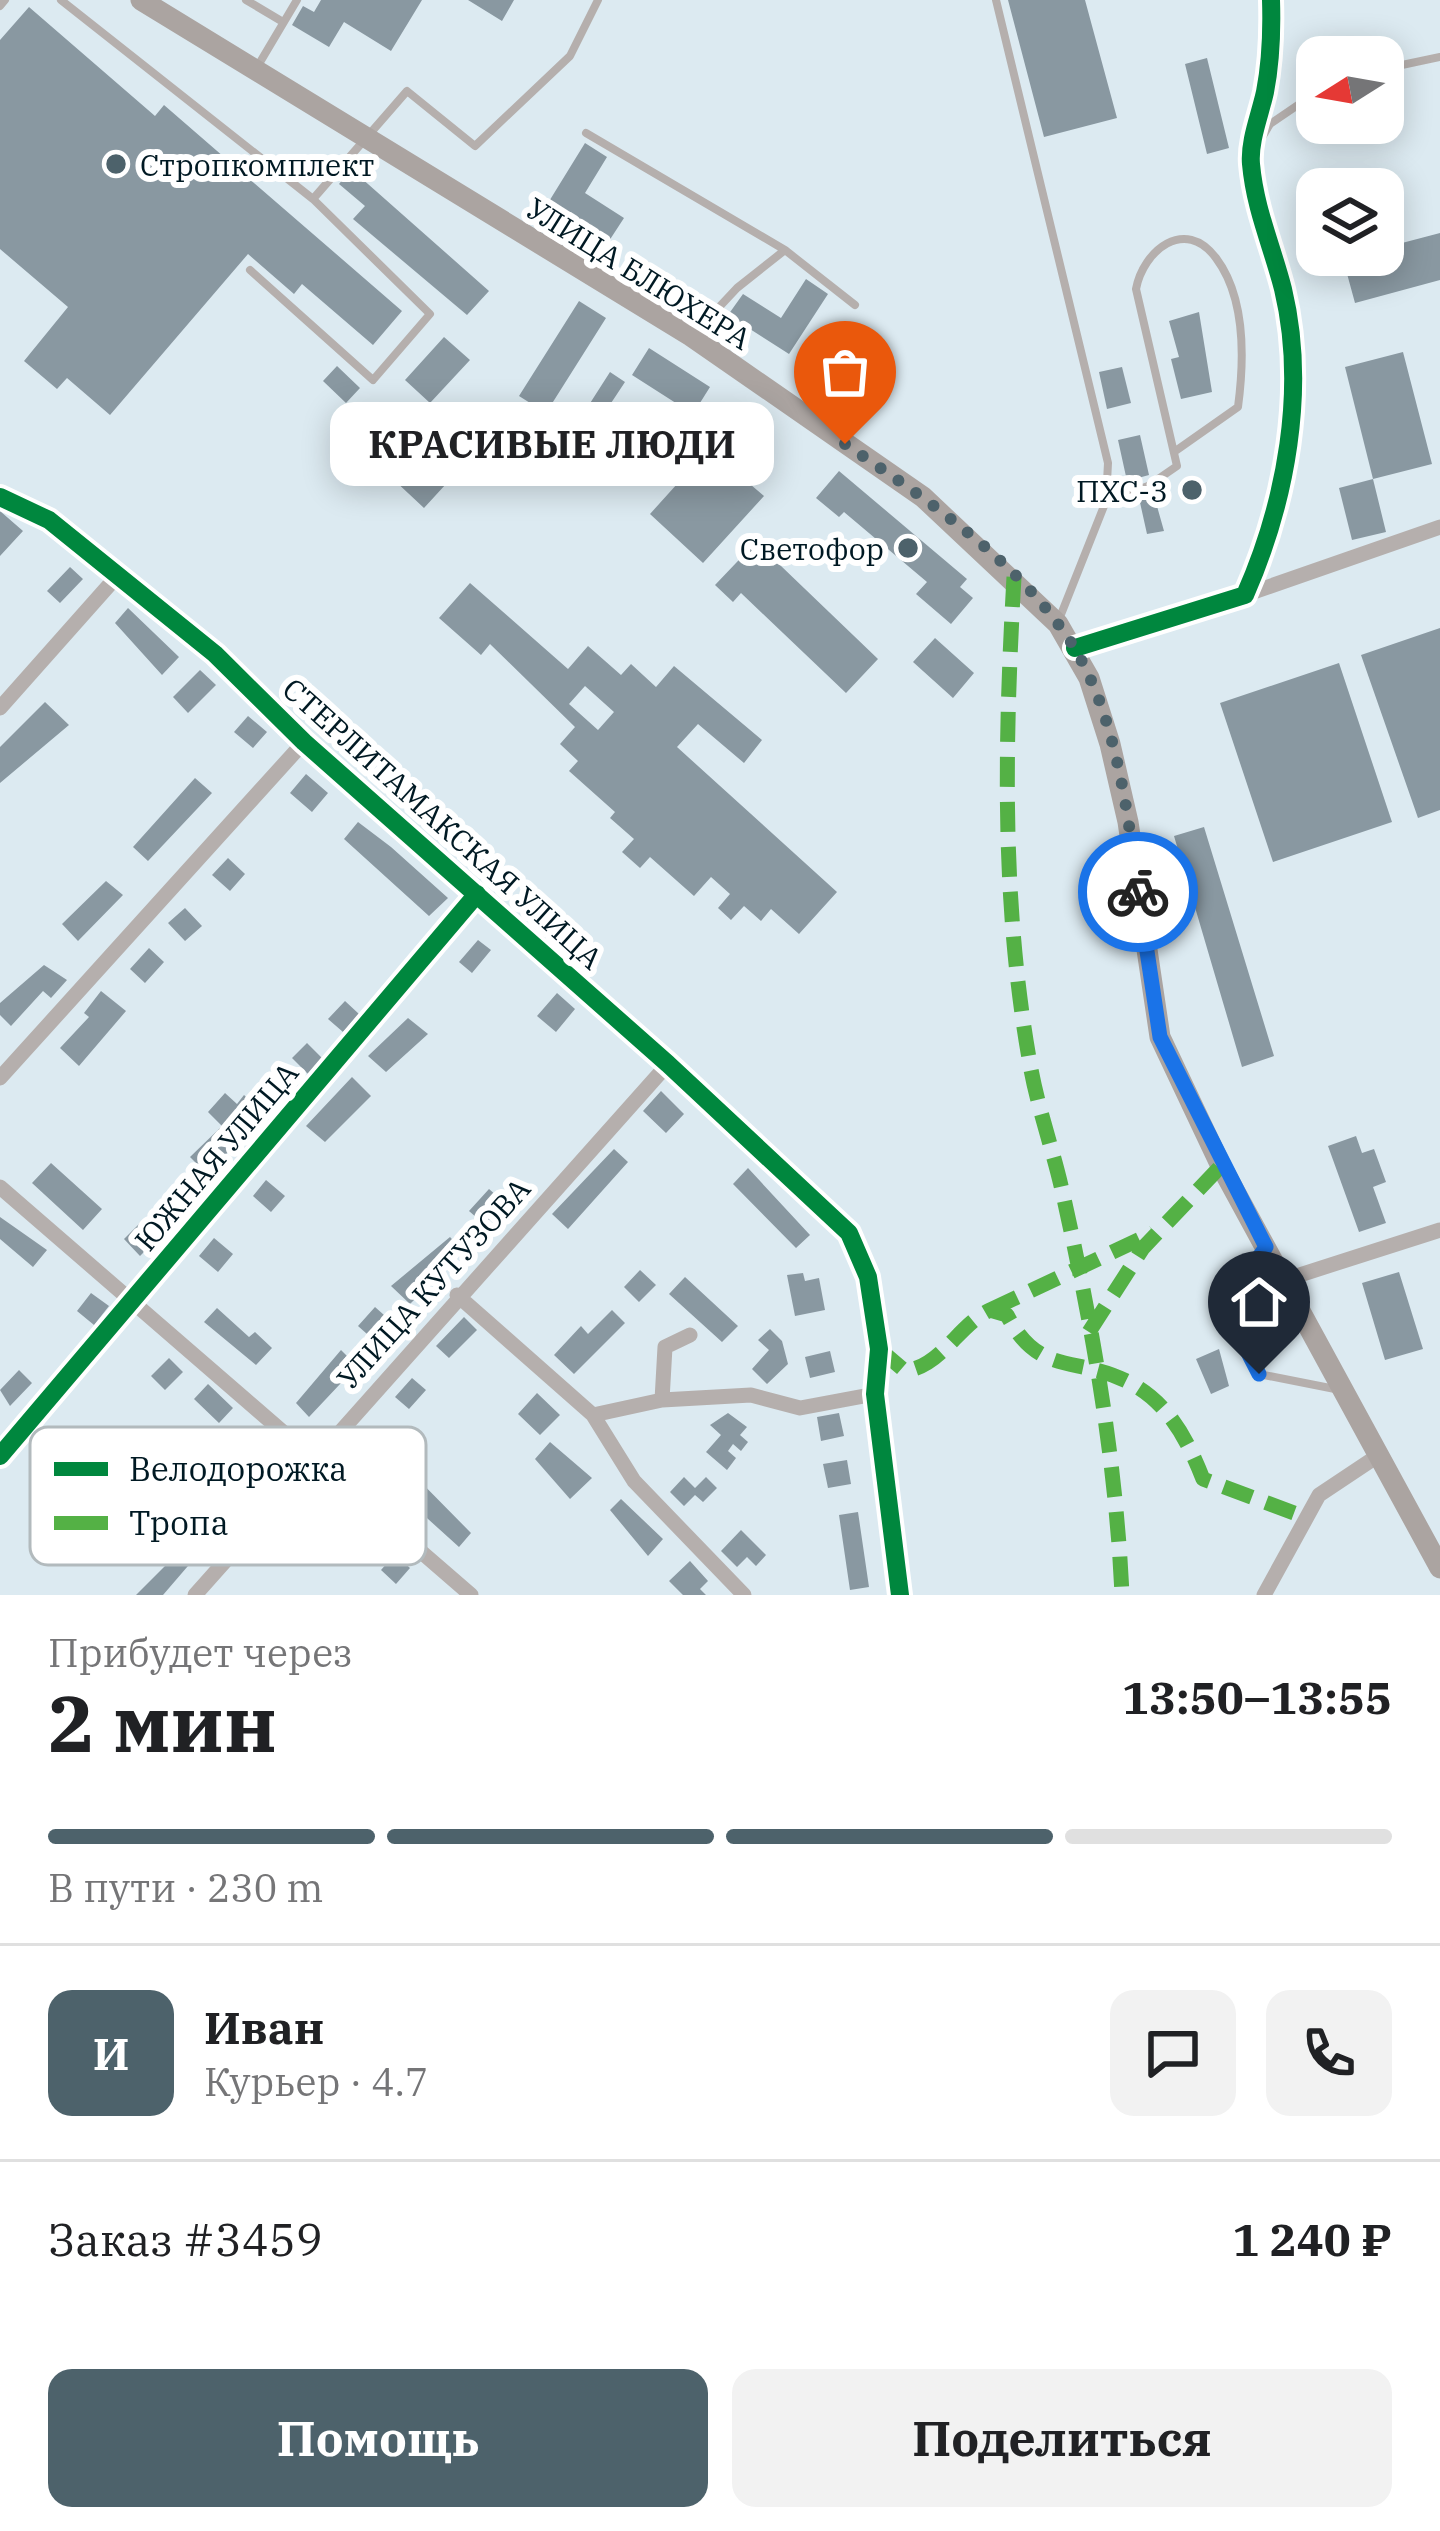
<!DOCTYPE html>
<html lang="ru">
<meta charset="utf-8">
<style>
:root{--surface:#fff;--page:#f2f2f2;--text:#202124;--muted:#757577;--line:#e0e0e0;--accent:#4d626b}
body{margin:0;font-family:"IBM Plex Serif",serif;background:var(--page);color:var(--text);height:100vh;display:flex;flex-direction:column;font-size:45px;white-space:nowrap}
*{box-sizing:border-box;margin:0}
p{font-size:39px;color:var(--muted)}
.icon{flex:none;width:66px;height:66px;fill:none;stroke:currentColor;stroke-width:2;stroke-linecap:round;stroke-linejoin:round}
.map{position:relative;height:1595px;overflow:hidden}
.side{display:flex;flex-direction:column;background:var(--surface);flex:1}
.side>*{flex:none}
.needle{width:78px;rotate:259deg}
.tools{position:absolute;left:1296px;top:36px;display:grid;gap:24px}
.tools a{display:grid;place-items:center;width:108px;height:108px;border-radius:24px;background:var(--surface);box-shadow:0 6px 30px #0003;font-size:60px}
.pin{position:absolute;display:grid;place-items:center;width:102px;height:102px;color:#fff;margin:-123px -51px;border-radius:50% 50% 50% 0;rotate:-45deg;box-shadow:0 0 12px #0007}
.pin .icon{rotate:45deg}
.courier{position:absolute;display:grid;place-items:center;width:120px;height:120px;margin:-60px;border:9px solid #1a73e8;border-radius:50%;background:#fff;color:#222;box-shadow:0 3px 15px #0007}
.bubble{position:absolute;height:84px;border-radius:24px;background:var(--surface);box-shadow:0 6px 30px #0003;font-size:39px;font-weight:800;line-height:84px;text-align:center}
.headline em{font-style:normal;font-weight:800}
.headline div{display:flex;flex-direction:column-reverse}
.headline{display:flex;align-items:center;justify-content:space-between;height:204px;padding:0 48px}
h1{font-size:78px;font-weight:800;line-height:90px}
.bar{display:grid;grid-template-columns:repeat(4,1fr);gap:18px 12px;align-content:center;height:144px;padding:0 48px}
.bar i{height:15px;border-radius:9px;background:var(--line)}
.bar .on{background:var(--accent)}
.bar p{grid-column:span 4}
.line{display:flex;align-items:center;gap:30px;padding:0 48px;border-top:3px solid var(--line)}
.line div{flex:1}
.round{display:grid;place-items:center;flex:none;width:126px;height:126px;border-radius:24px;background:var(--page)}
.cta{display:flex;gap:24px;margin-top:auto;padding:24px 48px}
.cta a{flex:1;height:138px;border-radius:24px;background:var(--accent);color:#fff;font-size:48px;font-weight:800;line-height:138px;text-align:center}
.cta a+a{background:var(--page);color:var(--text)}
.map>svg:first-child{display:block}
</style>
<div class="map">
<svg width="1440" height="1595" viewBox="0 0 1440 1595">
<rect width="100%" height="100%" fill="#dceaf1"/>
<path fill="#8998a1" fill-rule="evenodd" d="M321,0H422L391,51L344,22L329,47L292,25L303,6L314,12Z
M468,0H514L502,21Z
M1008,0H1085L1117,118L1044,137Z
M29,7L155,116L164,105L402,311L373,345L302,284L294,294L248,254L110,415L67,378L57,389L24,361L68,307L0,249V40Z
M1207,58L1229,148L1207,154L1185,64Z
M585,143L607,157L585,193L624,218L609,241L548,203Z
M351,169L489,291L467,315L353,219L365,206L339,184Z
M1440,233V280L1355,303L1343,259L1383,255V248Z
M806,279L828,294L789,354L728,315L743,294L781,318Z
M579,301L606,318L546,413L519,396Z
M1199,312L1212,392L1181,399L1171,359L1179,357L1169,321Z
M444,337L470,360L430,403L405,380Z
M649,348L710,387L693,414L632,375Z
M1403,352L1432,464L1373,479L1345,367Z
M337,366L360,388L346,403L323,381Z
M1122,367L1131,403L1107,409L1099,372Z
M610,372L625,382L566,471L549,460L541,471L516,453L535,427L562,447Z
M749,422L768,439L737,473L764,496L703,563L650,514L705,453L697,446L718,423L734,438Z
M437,431L468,460L424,508L393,479Z
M1140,435L1149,475L1127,481L1118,440Z
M839,471L967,579L960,587L973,598L951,624L916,594L927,582L844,512L839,517L816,498Z
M1373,479L1386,532L1352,540L1339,488Z
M1153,492L1164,531L1147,534L1139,498Z
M0,511L23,531L0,556Z
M756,542L878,659L846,693L741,593L733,602L715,585Z
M70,567L83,579L60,603L47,591Z
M470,583L568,669L588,646L621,675L631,664L656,687L674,666L762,740L744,763L698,724L677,747L837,892L799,934L771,909L761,921L744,906L731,920L718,908L730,894L711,877L694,896L650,857L640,868L622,852L634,839L610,818L615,812L569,771L578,761L560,744L575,727L490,644L481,655L439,618ZM585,686L614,712L598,730L569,704Z
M128,608L179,657L162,675L115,623Z
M1440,628V810L1418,818L1361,655Z
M935,638L974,673L953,698L913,662Z
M1339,663L1392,822L1273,862L1220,703Z
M200,670L216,685L188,713L173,697Z
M45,702L69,725L0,783V747Z
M248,716L267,732L253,748L234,732Z
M306,774L328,793L312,812L290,793Z
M195,778L212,793L148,861L133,847Z
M358,822L391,847L448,898L429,916L344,839Z
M1204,827L1274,1056L1242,1067L1174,836Z
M228,858L245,874L230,891L212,875Z
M106,881L123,895L78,941L62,924Z
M185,908L202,926L185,941L168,923Z
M478,940L491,950L472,973L459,962Z
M149,948L164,962L145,983L130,969Z
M44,965L67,980L51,998L43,991L11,1026L0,1015V1003Z
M101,991L126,1011L79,1066L60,1048L89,1017L84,1013Z
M557,993L575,1009L556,1032L537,1016Z
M345,1001L359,1014L343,1032L328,1019Z
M408,1018L428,1034L386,1072L368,1056Z
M307,1043L322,1058L308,1074L292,1058Z
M352,1077L371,1096L325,1142L306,1126Z
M661,1091L684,1114L666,1133L643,1111Z
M225,1093L237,1104L244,1095L263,1112L208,1175L190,1157L222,1126L208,1112Z
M1356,1136L1362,1153L1374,1149L1386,1182L1373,1187L1386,1223L1359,1232L1328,1146Z
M614,1149L628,1162L568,1229L552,1214Z
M51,1163L102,1209L83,1230L32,1183Z
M748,1168L810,1235L796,1248L733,1184Z
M266,1180L285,1196L271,1212L253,1196Z
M489,1189L504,1202L485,1225L469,1211Z
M0,1217L47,1250L33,1267L0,1239Z
M141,1222L158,1238L140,1256L124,1239Z
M450,1237L463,1251L410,1304L391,1286Z
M214,1238L233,1254L218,1272L199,1256Z
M640,1270L656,1285L639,1302L624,1287Z
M1399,1272L1423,1349L1385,1360L1362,1283Z
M803,1273L805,1281L819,1278L825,1310L795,1316L787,1275Z
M685,1277L738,1326L722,1342L669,1294Z
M91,1293L109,1306L94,1325L77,1311Z
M375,1307L393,1323L376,1342L358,1326Z
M217,1308L249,1337L255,1332L272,1348L256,1365L204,1322Z
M612,1310L625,1323L574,1374L554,1355L581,1326L588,1334Z
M464,1317L477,1330L449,1358L436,1346Z
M770,1329L782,1341L788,1364L767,1384L752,1369L769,1350L758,1340Z
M1219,1349L1229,1386L1211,1394L1196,1359Z
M341,1350L357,1366L309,1417L296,1403Z
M830,1351L835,1372L810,1378L805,1357Z
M169,1358L183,1372L165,1390L151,1376Z
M19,1370L32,1383L10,1406L0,1390Z
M412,1378L426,1390L409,1409L395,1397Z
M208,1384L233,1408L219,1423L194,1399Z
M537,1393L560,1415L540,1435L518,1414Z
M728,1413L747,1427L740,1435L748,1442L741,1451L733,1444L728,1451L736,1458L727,1470L706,1452L721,1435L710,1425Z
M839,1413L844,1436L821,1441L817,1417Z
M550,1442L592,1478L570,1499L535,1459Z
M847,1460L851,1484L828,1488L823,1464Z
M403,1464L471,1533L459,1547L386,1481Z
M684,1477L695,1488L706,1477L717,1488L703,1502L695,1495L684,1506L670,1492Z
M621,1499L663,1539L648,1556L610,1510Z
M858,1512L869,1587L850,1590L839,1515Z
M206,1516L216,1528L194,1547L200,1552L163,1595H136L167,1564L161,1558L181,1535Z
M741,1530L766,1555L756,1566L747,1557L737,1567L721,1551Z
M395,1554L410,1568L396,1584L381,1570Z
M690,1561L708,1581L700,1589L706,1595H683L669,1581Z"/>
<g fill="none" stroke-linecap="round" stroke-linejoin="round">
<path stroke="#b5afad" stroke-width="8" d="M61,0L313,199L407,91L475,146L570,56L598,0
M246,0L283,22
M996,0L1108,463L1106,501L1058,622
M0,6L5,0
M256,69L297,0
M1383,69L1440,57
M586,133L785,250L855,305
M1257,146L1270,124L1317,92
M250,270L373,380L430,314L313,199
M693,335L737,288L785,250
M1106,501L1148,486L1177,466L1136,289C1143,251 1185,216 1216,258C1246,298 1244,362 1238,407L1174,452
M1261,1253L1224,1306L1259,1374L1335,1389"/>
<path stroke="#b5afad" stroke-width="15" d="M0,497L49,520L215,654L304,742L668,1064L849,1233L868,1277L879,1349L875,1394L900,1595
M1245,595L1440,527
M1075,648L1245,595C1286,502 1307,389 1283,289C1272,246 1255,209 1251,164C1249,141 1260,115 1265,92C1271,61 1272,31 1271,0
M0,708L119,574
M0,1078L304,742
M0,1187L471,1595
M1284,1280L1440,1230
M457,1295L593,1415L634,1481L744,1595
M662,1400L665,1347L690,1335
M593,1415L662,1400L751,1395L800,1408L875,1394
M0,1456L477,894
M195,1595L668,1064
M1264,1595L1319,1495L1379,1455"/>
<path stroke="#aba4a1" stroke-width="21" d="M141,0L691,336L923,497L1058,624L1089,678L1110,744L1128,822L1160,1037L1221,1166L1440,1568"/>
<path stroke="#54b145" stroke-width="15" stroke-dasharray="30 15" stroke-linecap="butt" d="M1014,577C1005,738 1001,898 1029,1058C1036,1103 1052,1146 1062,1190C1092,1323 1116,1459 1122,1595
M990,1310L1153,1233
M1089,1332L1143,1248L1221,1166
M879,1349L905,1371C942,1366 957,1326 990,1310L1007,1315C1040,1379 1078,1354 1132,1384C1169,1404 1188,1441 1203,1479L1305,1517"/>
<defs>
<path id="cycleway" d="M0,497L49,520L215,654L304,742L668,1064L849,1233L868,1277L879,1349L875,1394L900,1595
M1075,648L1245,595C1286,502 1307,389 1283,289C1272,246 1255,209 1251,164C1249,141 1260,115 1265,92C1271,61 1272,31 1271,0
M0,1456L477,894"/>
</defs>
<use href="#cycleway" stroke="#fff" stroke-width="26"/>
<use href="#cycleway" stroke="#00873e" stroke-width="18"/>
</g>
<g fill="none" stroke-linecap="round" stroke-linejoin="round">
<path stroke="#4d626b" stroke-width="12" stroke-dasharray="0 21.6" d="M845,444C926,499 1019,561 1072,644C1116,714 1128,813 1138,892"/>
<path stroke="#1a73e8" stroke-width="15" d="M1138,892L1160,1037L1266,1247L1224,1306L1259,1374"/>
</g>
<g fill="#4d626b" stroke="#fff" stroke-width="4.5">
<circle cx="116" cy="164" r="12"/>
<circle cx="1192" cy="490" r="12"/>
<circle cx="908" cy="548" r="12"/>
</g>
<g text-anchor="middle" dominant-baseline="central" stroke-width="12" stroke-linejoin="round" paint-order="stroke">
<g font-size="30" fill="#001923" stroke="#fff" text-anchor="end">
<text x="140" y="164" text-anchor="start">Стропкомплект</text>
<text x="1168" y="490">ПХС-3</text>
<text x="884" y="548">Светофор</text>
</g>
<g font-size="30" fill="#001923" stroke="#fff">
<text transform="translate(639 273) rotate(32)">УЛИЦА БЛЮХЕРА</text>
<text transform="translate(443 823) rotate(42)">СТЕРЛИТАМАКСКАЯ УЛИЦА</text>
<text transform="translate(216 1156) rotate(-50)">ЮЖНАЯ УЛИЦА</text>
<text transform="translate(433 1283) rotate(-48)">УЛИЦА КУТУЗОВА</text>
</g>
</g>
<rect x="30" y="1427" width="396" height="138" rx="18" fill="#fff" stroke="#b2babd" stroke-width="3"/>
<rect x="54" y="1462" width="54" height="14" fill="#00873e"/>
<rect x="54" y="1516" width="54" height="14" fill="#54b145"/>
<g font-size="33" fill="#001923">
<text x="129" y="1481">Велодорожка</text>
<text x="129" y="1535">Тропа</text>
</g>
</svg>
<div class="tools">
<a><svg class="needle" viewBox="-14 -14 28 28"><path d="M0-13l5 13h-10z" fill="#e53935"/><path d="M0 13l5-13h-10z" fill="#757577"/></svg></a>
<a><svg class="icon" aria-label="layers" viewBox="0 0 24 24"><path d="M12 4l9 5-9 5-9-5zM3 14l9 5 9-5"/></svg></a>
</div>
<div class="pin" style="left:845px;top:444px;background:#ea580c"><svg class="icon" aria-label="bag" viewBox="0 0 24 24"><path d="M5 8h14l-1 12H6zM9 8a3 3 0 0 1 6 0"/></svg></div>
<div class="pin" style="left:1259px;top:1374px;background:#1f2937"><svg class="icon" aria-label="home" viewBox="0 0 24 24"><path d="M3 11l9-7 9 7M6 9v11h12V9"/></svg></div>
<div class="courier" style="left:1138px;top:892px"><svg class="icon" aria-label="bike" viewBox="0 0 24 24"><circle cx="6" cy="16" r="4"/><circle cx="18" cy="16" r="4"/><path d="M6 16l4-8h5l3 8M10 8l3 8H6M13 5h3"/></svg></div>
<div class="bubble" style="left:330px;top:402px;width:444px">КРАСИВЫЕ ЛЮДИ</div>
</div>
<section class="side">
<div class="headline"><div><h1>2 мин</h1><p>Прибудет через</p></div><em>13:50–13:55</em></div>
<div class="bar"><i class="on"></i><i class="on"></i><i class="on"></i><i></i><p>В пути · 230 m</p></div>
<div class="line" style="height:216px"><b class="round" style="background:var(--accent);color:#fff">И</b><div><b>Иван</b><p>Курьер · 4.7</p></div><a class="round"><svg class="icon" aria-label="chat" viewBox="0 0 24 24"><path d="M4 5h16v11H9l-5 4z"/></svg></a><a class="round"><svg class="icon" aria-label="phone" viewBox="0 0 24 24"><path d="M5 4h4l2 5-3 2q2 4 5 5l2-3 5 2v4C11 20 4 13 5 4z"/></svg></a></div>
<div class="line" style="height:156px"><div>Заказ #3459</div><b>1 240 ₽</b></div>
<div class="cta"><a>Помощь</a><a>Поделиться</a></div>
</section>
